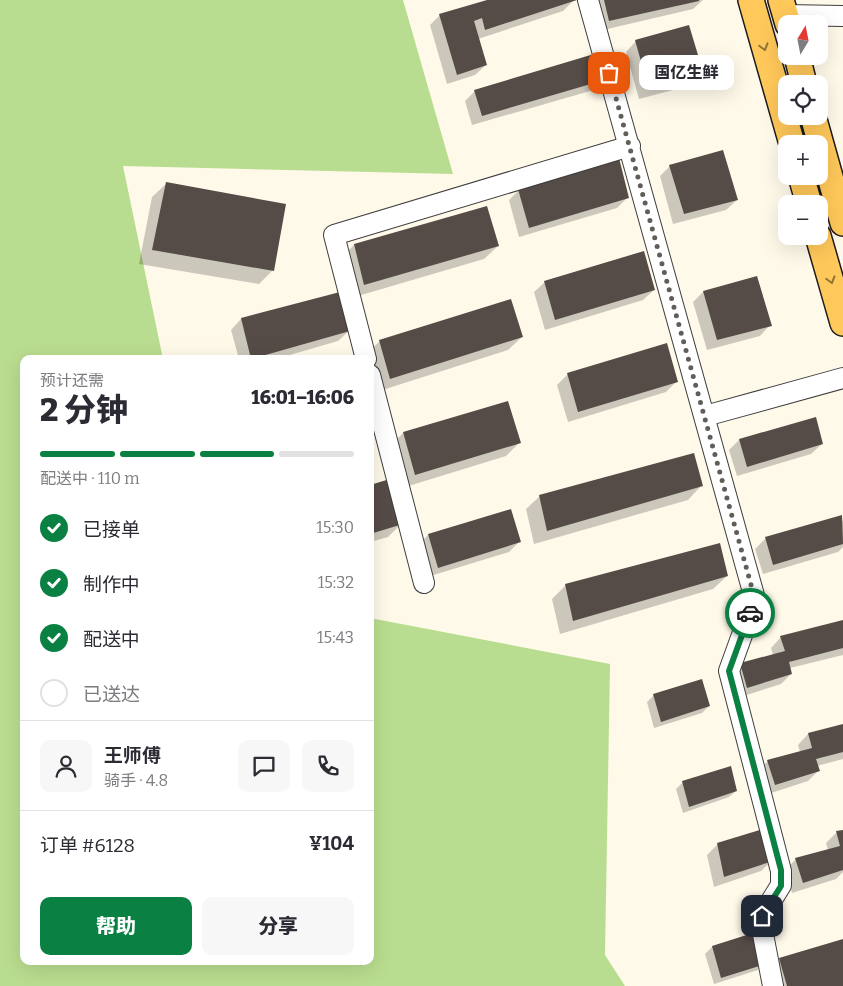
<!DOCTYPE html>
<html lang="zh">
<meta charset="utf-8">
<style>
:root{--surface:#fff;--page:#f7f7f7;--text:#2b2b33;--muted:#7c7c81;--line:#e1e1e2;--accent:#0b8043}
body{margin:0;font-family:Bitter,"Noto Sans SC",serif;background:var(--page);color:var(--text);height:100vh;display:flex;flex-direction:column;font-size:19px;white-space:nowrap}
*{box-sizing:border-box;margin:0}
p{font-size:16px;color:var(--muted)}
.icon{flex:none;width:28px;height:28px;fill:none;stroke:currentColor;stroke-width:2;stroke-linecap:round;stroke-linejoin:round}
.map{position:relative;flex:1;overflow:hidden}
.panel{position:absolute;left:20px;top:355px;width:354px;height:610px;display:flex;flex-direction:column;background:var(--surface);border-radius:10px;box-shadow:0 5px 20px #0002}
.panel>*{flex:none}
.needle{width:32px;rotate:10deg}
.buttons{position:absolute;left:778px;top:15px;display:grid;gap:10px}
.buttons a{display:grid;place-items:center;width:50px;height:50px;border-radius:10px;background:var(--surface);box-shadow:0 5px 20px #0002;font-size:25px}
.pin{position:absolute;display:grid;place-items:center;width:42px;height:42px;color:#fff;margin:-21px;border-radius:10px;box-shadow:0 2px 8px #0006}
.courier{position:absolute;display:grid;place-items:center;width:50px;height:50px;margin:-25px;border:4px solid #0b8043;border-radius:50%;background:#fff;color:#222;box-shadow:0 1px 6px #0007}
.bubble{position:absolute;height:35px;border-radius:10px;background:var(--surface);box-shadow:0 5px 20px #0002;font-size:16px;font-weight:800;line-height:35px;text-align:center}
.head em{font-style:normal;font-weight:800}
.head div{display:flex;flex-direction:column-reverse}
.head{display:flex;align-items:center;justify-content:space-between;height:85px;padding:0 20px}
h1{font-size:32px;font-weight:800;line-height:38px}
.bar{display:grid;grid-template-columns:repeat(4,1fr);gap:8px 5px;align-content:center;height:60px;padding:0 20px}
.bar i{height:6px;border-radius:4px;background:var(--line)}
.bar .current{background:var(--accent)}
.bar p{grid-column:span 4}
.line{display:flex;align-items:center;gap:12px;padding:0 20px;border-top:1px solid var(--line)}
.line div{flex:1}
.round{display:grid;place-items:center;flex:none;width:52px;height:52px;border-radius:10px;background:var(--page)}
ol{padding:0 20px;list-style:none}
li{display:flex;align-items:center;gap:15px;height:55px}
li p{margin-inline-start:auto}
li .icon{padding:5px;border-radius:50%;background:var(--accent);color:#fff;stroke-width:4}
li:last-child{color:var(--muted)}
li i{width:28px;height:28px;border:2px solid var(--line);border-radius:50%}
.button{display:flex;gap:10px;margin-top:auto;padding:10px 20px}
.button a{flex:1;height:58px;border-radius:10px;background:var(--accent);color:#fff;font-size:20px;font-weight:800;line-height:58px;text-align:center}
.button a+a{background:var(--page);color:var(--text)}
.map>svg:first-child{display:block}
</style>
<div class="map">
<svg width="843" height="986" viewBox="0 0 843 986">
<rect width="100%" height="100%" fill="#fff9ea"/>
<path fill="#b9dd90" d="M0,0H403L453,174L123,166L163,359H24V961H370V618L610,664L605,955L625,986H0Z"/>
<path fill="#0003" d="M489,0L573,1L563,11L478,39L486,65L475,75L447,84L430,25L440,15Z
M592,0H703L693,9L599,31Z
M636,41L703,75L692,85L639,99L626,52Z
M600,80L590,91L472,125L465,101L475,91Z
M670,166L737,200L726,210L673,224L660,176Z
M166,184L272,271L259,284L139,264L152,197Z
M519,190L628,197L617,208L519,237L509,200Z
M354,245L498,246L484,259L351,298L341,258Z
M545,282L654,290L643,300L545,330L534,292Z
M703,292L770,325L760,336L707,350L693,302Z
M241,319L349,331L338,341L276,359H239L231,330Z
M522,337L508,350L376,392L366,354L380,341Z
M666,345L676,382L666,392L568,422L557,385L567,375Z
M815,418L822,444L811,454L737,476L729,450L739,440Z
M403,433L519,443L506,456L402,488L390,446Z
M701,486L688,500L534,544L526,509L540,496Z
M370,487L402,523L388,537L370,542Z
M841,516L843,523V547L838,552L763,574L755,549L766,538Z
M428,535L519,542L509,552L427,577L418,545Z
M727,576L713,589L560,634L552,599L565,586Z
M843,621V655L790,668L791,674L781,684L737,698L730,674L740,664L773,655L771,648L781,637Z
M654,695L709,706L702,713L654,728L647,702Z
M843,726V759L817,766L818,771L808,781L765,795L757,771L768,761L800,752L798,745L808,734Z
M683,782L736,791L729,797L683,813L676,789Z
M843,831V872L836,879L792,893L785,870L796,859L828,850L826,843L836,833Z
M717,845L772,861L761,871L714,887L707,855Z
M755,934L764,963L758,970L714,984L705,954L712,947Z
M843,940V986H770L766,973L780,959Z"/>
<path fill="#554b47" d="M487,0H577L485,30L482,18L474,21L487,65L457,75L439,14Z
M604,0H699V1L609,21Z
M689,25L704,75L649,90L635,40Z
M594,54L601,81L482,116L474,90Z
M723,150L738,200L684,214L669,165Z
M619,158L629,198L529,228L518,189Z
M166,182L286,204L274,271L152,250Z
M487,206L499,246L364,285L354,244Z
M644,251L655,290L555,320L544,281Z
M757,276L772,326L717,340L703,291Z
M340,292L350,331L251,359L241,318Z
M511,299L523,337L390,379L379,340Z
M667,343L678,382L578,412L567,373Z
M508,401L521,443L415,475L403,432Z
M370,410L375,428L370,430Z
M816,417L823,444L747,467L739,439Z
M694,453L703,486L547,531L539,495Z
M390,479L403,524L370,534V485Z
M511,509L521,542L438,568L428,534Z
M842,515L843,544L773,565L765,537Z
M720,543L728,576L573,621L565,584Z
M843,620V648L789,662L792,674L747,688L740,663L785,651L780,636Z
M702,679L710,706L661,722L653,694Z
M843,724V752L816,759L820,771L775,785L767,760L812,748L808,733Z
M731,766L737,791L689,807L682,781Z
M763,829L773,861L724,877L717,843Z
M843,830V870L803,883L795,858L840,846L836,831Z
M756,932L766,964L721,978L712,946Z
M843,939V986H787L779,958Z"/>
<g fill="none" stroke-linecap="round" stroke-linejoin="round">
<defs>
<path id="minor" d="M588,0L755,599L729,671L781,871V885L762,916V929L773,986
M785,15L843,16
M366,359L334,235L630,146
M370,375L424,583
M705,416L843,378"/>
<path id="major" d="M751,0L792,144
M781,0L788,24
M797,56L804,84
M813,116L843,223
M801,176L809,204
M818,236L843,323"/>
</defs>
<use href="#minor" stroke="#3e3e3e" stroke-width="22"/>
<use href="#major" stroke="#1c1c1c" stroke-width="28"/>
<use href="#minor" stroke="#fff" stroke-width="20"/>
<use href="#major" stroke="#ffc85a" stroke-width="25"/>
</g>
<defs><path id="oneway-chevron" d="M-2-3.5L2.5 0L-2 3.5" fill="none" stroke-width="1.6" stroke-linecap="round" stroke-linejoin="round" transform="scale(1.25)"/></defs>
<g stroke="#917336">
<use href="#oneway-chevron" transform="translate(764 47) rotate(74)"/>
<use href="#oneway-chevron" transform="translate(831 280) rotate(74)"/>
</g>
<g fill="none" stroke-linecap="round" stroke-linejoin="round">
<path stroke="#605e59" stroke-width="5" stroke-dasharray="0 9" d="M609,73L755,599L750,613"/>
<path stroke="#0b8043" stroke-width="6" d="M750,613L729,671L781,870V886L762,916"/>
</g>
</svg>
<div class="buttons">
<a><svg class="needle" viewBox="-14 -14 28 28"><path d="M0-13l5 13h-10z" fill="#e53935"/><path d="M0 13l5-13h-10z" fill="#7c7c81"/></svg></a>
<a><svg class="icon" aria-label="locate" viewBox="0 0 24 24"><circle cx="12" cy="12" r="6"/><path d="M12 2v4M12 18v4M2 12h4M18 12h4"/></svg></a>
<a>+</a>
<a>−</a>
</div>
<div class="pin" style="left:609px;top:73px;background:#ea580c"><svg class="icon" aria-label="bag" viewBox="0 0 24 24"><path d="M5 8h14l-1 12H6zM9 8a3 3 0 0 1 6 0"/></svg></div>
<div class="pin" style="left:762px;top:916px;background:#1f2937"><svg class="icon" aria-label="home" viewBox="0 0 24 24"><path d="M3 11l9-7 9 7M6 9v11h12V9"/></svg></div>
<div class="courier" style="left:750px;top:613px"><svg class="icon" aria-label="car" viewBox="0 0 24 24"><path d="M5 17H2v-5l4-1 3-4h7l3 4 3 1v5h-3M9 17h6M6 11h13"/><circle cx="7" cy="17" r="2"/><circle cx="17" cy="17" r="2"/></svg></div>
<div class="bubble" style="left:639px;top:55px;width:95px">国亿生鲜</div>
<section class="panel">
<div class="head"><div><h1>2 分钟</h1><p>预计还需</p></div><em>16:01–16:06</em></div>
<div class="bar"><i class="current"></i><i class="current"></i><i class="current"></i><i></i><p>配送中 · 110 m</p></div>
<ol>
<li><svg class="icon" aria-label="check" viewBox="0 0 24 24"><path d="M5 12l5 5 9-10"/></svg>已接单<p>15:30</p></li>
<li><svg class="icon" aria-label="check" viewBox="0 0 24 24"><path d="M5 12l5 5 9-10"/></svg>制作中<p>15:32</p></li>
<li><svg class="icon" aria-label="check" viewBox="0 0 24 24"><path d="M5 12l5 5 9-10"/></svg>配送中<p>15:43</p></li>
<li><i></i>已送达</li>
</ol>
<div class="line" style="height:90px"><a class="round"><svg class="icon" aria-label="person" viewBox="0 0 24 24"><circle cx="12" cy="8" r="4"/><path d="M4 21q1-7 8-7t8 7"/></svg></a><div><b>王师傅</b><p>骑手 · 4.8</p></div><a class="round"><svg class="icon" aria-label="chat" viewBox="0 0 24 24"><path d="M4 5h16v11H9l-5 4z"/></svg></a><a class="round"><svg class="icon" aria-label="phone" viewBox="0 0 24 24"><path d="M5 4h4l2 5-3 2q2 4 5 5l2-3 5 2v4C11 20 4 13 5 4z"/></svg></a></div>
<div class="line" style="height:65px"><div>订单 #6128</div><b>¥104</b></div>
<div class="button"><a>帮助</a><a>分享</a></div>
</section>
</div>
